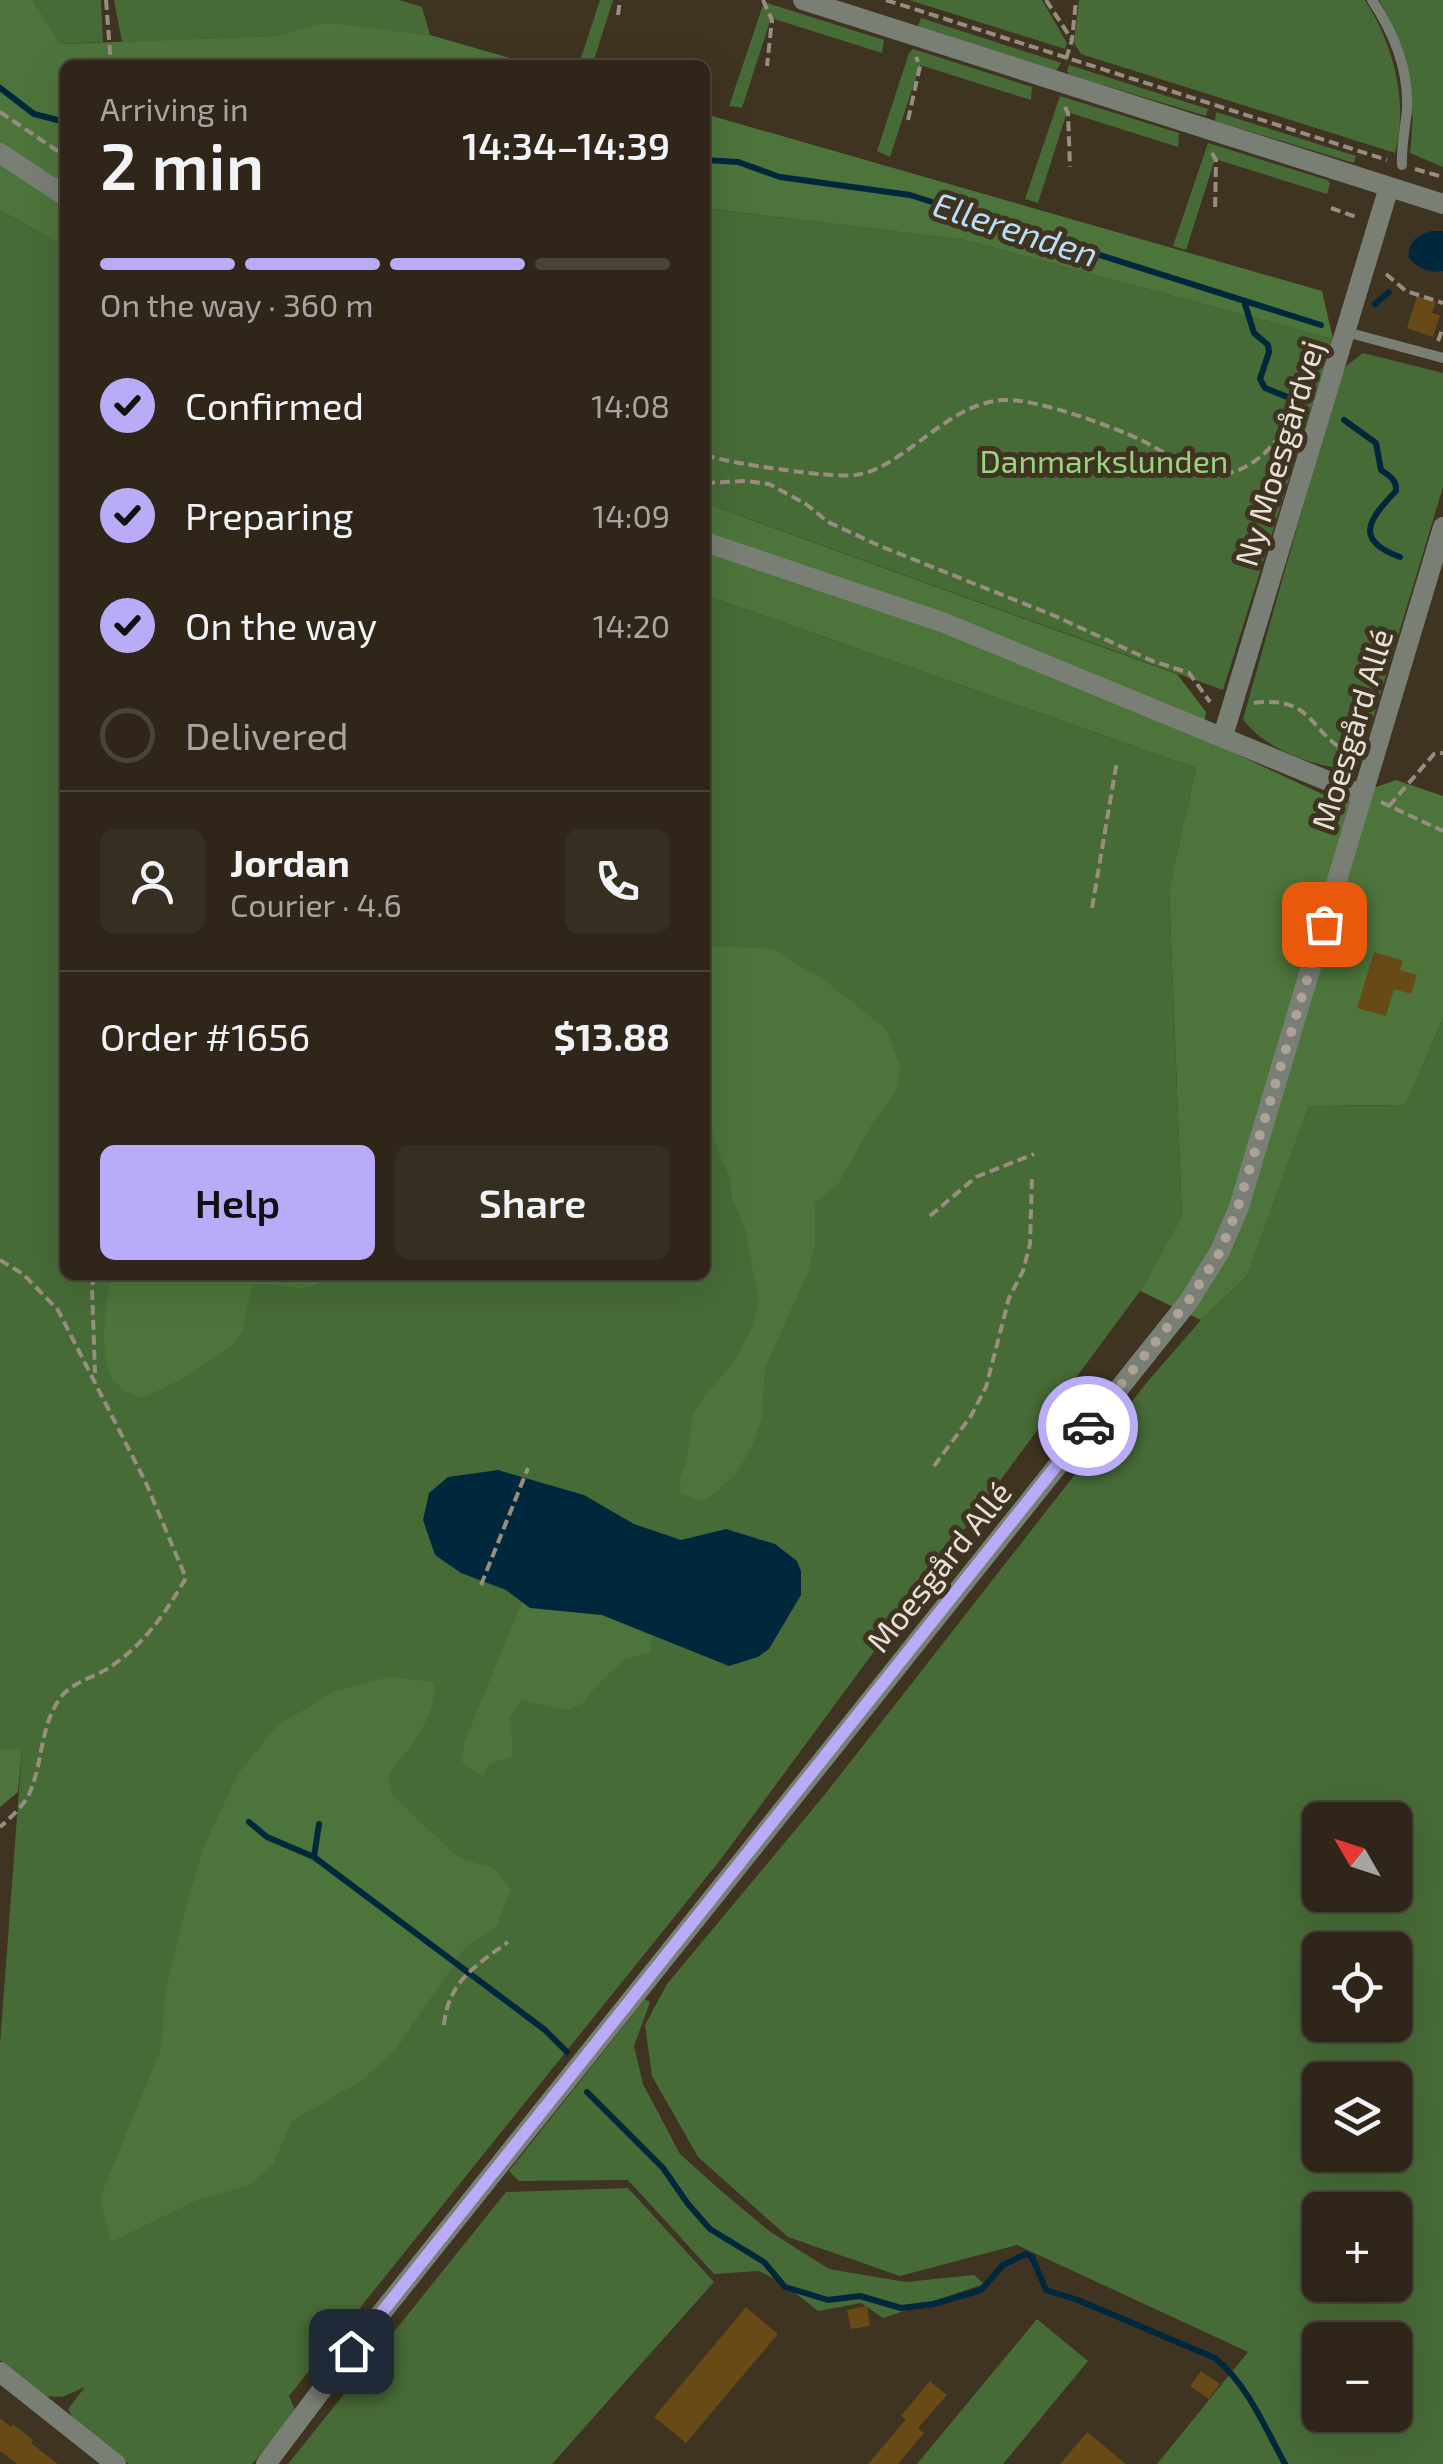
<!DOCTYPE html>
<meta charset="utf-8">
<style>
:root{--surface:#2f2619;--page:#372e22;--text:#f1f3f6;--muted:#a7a5a2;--line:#4a4338;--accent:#b9abf7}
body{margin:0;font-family:"Exo 2",sans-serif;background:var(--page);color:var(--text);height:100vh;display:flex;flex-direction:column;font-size:38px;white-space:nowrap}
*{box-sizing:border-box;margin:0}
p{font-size:32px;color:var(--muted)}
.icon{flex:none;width:55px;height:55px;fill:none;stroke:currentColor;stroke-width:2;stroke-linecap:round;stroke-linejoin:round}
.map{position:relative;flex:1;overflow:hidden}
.details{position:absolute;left:60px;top:60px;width:650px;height:1220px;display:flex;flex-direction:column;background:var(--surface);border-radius:15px;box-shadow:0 10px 40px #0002,0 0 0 2px var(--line)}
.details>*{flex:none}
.needle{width:65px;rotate:309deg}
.buttons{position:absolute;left:1302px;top:1802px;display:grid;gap:20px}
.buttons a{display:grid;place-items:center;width:110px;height:110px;border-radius:15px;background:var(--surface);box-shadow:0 10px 40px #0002,0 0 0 2px var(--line);font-size:50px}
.pin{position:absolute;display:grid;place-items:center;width:85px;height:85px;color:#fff;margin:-42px;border-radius:20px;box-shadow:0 5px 15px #0006}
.courier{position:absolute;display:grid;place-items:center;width:100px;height:100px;margin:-50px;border:8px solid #b9abf7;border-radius:50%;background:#fff;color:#222;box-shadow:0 2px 12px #0007}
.overview em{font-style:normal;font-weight:600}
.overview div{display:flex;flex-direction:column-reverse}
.overview{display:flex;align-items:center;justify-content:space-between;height:170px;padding:0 40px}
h1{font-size:65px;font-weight:600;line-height:75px}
.bar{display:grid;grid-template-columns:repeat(4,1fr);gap:15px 10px;align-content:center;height:120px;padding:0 40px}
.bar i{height:12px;border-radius:8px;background:var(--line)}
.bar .on{background:var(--accent)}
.bar p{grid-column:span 4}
.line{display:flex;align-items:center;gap:25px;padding:0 40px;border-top:2px solid var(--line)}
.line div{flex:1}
.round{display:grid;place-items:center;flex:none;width:105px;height:105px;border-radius:15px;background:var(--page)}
ol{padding:0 40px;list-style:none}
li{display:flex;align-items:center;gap:30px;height:110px}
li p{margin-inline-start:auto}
li .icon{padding:10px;border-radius:50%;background:var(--accent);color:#111;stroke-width:4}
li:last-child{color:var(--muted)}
li i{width:55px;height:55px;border:5px solid var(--line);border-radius:50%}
.cta{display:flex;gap:20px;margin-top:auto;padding:20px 40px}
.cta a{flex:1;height:115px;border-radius:15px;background:var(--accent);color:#111;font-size:40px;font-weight:600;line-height:115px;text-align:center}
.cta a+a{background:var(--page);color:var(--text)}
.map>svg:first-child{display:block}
</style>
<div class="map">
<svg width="1443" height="2464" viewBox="0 0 1443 2464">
<rect width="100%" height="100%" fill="#3f3321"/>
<path fill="#476b37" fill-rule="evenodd" d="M33,0H101L103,42L59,44Z
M114,0H399L422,7L430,35L329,24L274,36L122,42Z
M600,0H613L593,63L581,58Z
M909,0H1042L1067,43L1065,49Z
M1079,0H1365C1393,43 1409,102 1395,153L1081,54L1074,43Z
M1379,0H1443V167L1410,153C1417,92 1409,53 1379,0Z
M764,2L884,40L882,53L771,18L742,108L729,106Z
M921,18L1061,63L1056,71L922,29L918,26Z
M913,49L1032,87L1031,100L920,65L890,157L877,151L909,53Z
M1069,65L1208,109L1206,116L1070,75L1067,71Z
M1060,96L1179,133L1178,147L1067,112L1038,203L1025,199Z
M1216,112L1356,156L1354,163L1215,121Z
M1208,143L1327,180L1330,183L1327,194L1215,159L1186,250L1173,246Z
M705,208L965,240L1333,339L1223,690L705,503Z
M0,210L65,247V1275H705V595L1196,768L1169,888L1182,1218L1140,1291L721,1859L289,2396L296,2412L252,2464H129L76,2424L68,2409L85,2387L62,2397L41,2396L0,2360V2044L22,1750L0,1749Z
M1363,353L1443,373V487L1363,752L1357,762L1345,769C1312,766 1262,747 1243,719L1338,382L1346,366Z
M1443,1018V2464H1157L1248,2352L1017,2245L900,2276L788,2237L698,2157L652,2076L645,2025L667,1984L826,1793L1148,1381L1201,1320L1247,1276L1309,1106L1406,1105ZM1320,1820H1395V1895H1320ZM1320,1950H1395V2025H1320ZM1320,2080H1395V2155H1320ZM1320,2210H1395V2285H1320ZM1320,2340H1395V2415H1320Z
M645,1999L650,2002L634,2046L643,2084L680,2154L719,2189L769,2231L829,2269L906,2282L974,2275L984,2284L883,2318L861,2303L818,2311L781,2282L759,2271L714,2274L628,2180L519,2181L509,2171Z
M628,2188L714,2282L552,2464H288L506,2192Z
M1037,2319L1088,2361L1003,2464H917Z"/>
<path fill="#4d753b" d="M0,0H33L60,44L274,36L327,23L430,35L534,65H65V247L0,210Z
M705,114L1322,291L1333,339L965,240L705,208Z
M705,503L1177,674L1206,712L1202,738L1337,801L1396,780L1443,796V1018L1406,1105L1309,1106L1247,1276L1201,1320L1140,1291L1182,1217L1169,888L1196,768L705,595Z
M705,946L773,949L828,983L886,1029L900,1067L896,1091L872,1124L838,1184L815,1202V1245L809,1270L765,1367L762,1417L751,1449L734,1476L709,1498L698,1500L681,1493L680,1478L687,1459L692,1417L704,1397L733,1363L750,1332L759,1303L745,1228L732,1198L730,1177L720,1157L705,1104Z
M110,1275H328C308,1300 285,1281 254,1285C246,1302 248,1322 238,1338C229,1353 157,1395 139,1398C132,1394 123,1390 118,1385C95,1363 107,1304 110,1275Z
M522,1602L530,1608L602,1615L652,1636L650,1652L624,1660L598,1684L583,1703L568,1710L522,1700L510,1717L513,1756L489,1764L483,1776L462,1762L464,1743Z
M388,1677L434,1682C436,1719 410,1747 388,1775L392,1795L459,1858L495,1869L511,1889L496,1927L466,1946L397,2048L362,2080L292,2121L273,2164L248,2186L199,2199L111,2242L100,2198L161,2049L165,1994L186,1907L204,1846L238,1774L277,1726L333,1692Z
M0,1749H22L18,1792L0,1807Z"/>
<path fill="#00283d" d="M1432,231H1443V271C1430,274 1418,268 1409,258C1407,243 1418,234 1432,231Z
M498,1470L584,1495L634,1524L681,1540L726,1529L775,1544L797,1561L801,1571V1595L769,1649L758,1657L729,1666L602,1615L530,1608L506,1590L461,1573L435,1555L423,1520L429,1493L448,1477Z"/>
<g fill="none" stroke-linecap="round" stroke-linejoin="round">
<path stroke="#00283d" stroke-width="6" d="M0,88L34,114L65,122
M705,160L738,162L780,177L910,195L1321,325
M1244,301L1254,333L1268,345L1269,352L1260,379L1265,388L1295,400
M1375,304L1389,292
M1344,420L1376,443L1381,470C1390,476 1397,480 1396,491C1369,519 1353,540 1400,557
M249,1822L267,1837L314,1857L545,2030L567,2052
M314,1857L319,1824
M587,2092L663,2168L688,2204L710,2229L764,2262L785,2287L828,2300L860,2296L901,2308L934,2304L981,2290L1003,2265L1026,2254L1032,2257L1046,2290L1078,2300L1215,2358C1248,2385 1265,2428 1285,2464"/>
</g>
<path fill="#674a16" d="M1417,296L1436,302L1432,313L1440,315L1433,337L1407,328Z
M1374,952L1403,961L1400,970L1417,975L1411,994L1394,989L1386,1016L1357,1008Z
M867,2306L870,2326L851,2329L847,2310Z
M746,2307L778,2334L686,2443L654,2417Z
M1201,2371L1220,2384L1209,2399L1190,2386Z
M930,2381L947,2395L918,2428L924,2433L898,2464H868L906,2419L901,2416Z
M0,2418L11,2427L13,2424L33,2440L31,2443L58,2464H17L0,2451Z
M1087,2432L1126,2464H1060Z"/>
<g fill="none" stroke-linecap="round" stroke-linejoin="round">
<path stroke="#978e80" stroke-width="4" stroke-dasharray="10 5" stroke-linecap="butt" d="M106,0L111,65
M763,0L772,20L767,66
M886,0L1387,160
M1046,0L1072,40
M618,15L620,0
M1066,59L1072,40L1076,0
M1065,107L1068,113L1070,167
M0,112L65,156
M908,120L920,66L916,57
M1212,153L1216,160L1215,212
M1415,169L1443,177
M1331,208L1356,217
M1386,274L1406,291L1443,303
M1438,341L1443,327
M705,455C732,464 829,478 856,475C866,473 876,470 884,465C923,444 957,403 1003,400C1036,398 1111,426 1141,440C1168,453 1201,481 1233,472C1263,463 1281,435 1299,411
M705,483L747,481L769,484L806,504L828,522L880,546L1055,616L1150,660L1189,673L1210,702
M1254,703C1317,695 1308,736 1354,755
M1381,802L1443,831
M1389,806L1434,754L1443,753
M1092,908L1117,761
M930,1216L976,1177L1034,1154
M0,1260L23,1274L58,1310L146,1483L186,1578C166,1612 146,1642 113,1665C97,1677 73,1681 61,1697C40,1725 43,1762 30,1792C24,1806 11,1817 0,1827
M94,1275L92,1287L95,1373
M934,1466L971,1416L986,1387L1009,1298L1023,1271L1030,1244L1032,1177
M481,1585L528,1468
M444,2025C448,1982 475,1966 508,1942"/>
<path stroke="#797f75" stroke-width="10" d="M1372,0C1394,33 1409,70 1407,110C1405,129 1401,147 1402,165
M1346,332L1443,358"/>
<path stroke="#797f75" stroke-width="20" d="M803,0L1443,204
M0,153L65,196
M705,542L942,622L1362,795
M1223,736L1389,187
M0,2372L116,2464
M266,2464L351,2351L1189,1301L1220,1251L1239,1207L1443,527"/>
</g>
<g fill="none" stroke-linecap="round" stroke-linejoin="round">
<path stroke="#aca396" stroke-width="10" stroke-dasharray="0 18" d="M1088,1426L1189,1300L1220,1252L1238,1207L1324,924"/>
<path stroke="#b9abf7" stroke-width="12" d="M351,2351L1088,1426"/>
</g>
<g text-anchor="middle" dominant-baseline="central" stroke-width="10" stroke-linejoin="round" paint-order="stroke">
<g font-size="32" fill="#e7e0d5" stroke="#3f3321">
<text transform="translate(1278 453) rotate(-73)">Ny Moesgårdvej</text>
<text transform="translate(1351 729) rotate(-73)">Moesgård Allé</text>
<text transform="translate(938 1566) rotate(-51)">Moesgård Allé</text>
</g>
<g font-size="32" fill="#99d380" stroke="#3f3321">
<text x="1104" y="460">Danmarkslunden</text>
</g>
<g font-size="35" font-style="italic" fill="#badef6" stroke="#3f3321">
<text transform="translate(1016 228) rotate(18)">Ellerenden</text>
</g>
</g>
</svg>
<div class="buttons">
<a><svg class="needle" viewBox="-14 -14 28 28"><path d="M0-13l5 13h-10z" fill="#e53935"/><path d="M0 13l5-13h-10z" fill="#a7a5a2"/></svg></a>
<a><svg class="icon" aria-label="locate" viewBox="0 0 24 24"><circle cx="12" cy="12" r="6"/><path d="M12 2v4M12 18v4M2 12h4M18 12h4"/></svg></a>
<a><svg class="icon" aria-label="layers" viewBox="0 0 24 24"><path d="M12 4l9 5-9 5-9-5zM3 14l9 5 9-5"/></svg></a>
<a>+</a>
<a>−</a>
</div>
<div class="pin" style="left:1324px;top:924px;background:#ea580c"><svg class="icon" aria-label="bag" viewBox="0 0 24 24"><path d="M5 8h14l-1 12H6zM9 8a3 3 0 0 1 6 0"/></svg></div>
<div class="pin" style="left:351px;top:2351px;background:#1f2937"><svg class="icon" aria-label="home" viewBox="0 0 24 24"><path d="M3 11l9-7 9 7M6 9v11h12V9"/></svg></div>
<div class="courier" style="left:1088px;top:1426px"><svg class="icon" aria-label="car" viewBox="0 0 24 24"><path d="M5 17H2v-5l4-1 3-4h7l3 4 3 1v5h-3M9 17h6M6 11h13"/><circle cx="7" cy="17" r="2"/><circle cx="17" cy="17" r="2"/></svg></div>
<section class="details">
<div class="overview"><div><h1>2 min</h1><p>Arriving in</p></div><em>14:34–14:39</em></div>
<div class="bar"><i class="on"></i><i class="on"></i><i class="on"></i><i></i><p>On the way · 360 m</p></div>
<ol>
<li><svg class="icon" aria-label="check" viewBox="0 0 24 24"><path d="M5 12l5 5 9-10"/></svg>Confirmed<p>14:08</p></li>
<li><svg class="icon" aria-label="check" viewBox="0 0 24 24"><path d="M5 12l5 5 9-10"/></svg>Preparing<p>14:09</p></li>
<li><svg class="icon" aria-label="check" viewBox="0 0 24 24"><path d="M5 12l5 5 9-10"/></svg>On the way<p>14:20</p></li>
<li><i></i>Delivered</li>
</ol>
<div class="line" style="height:180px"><a class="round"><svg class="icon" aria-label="person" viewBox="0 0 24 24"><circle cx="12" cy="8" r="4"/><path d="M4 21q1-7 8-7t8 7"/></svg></a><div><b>Jordan</b><p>Courier · 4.6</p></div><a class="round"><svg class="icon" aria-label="phone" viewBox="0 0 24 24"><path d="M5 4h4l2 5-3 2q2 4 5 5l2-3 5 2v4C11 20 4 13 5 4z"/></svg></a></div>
<div class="line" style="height:130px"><div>Order #1656</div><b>$13.88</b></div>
<div class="cta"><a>Help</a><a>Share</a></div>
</section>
</div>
